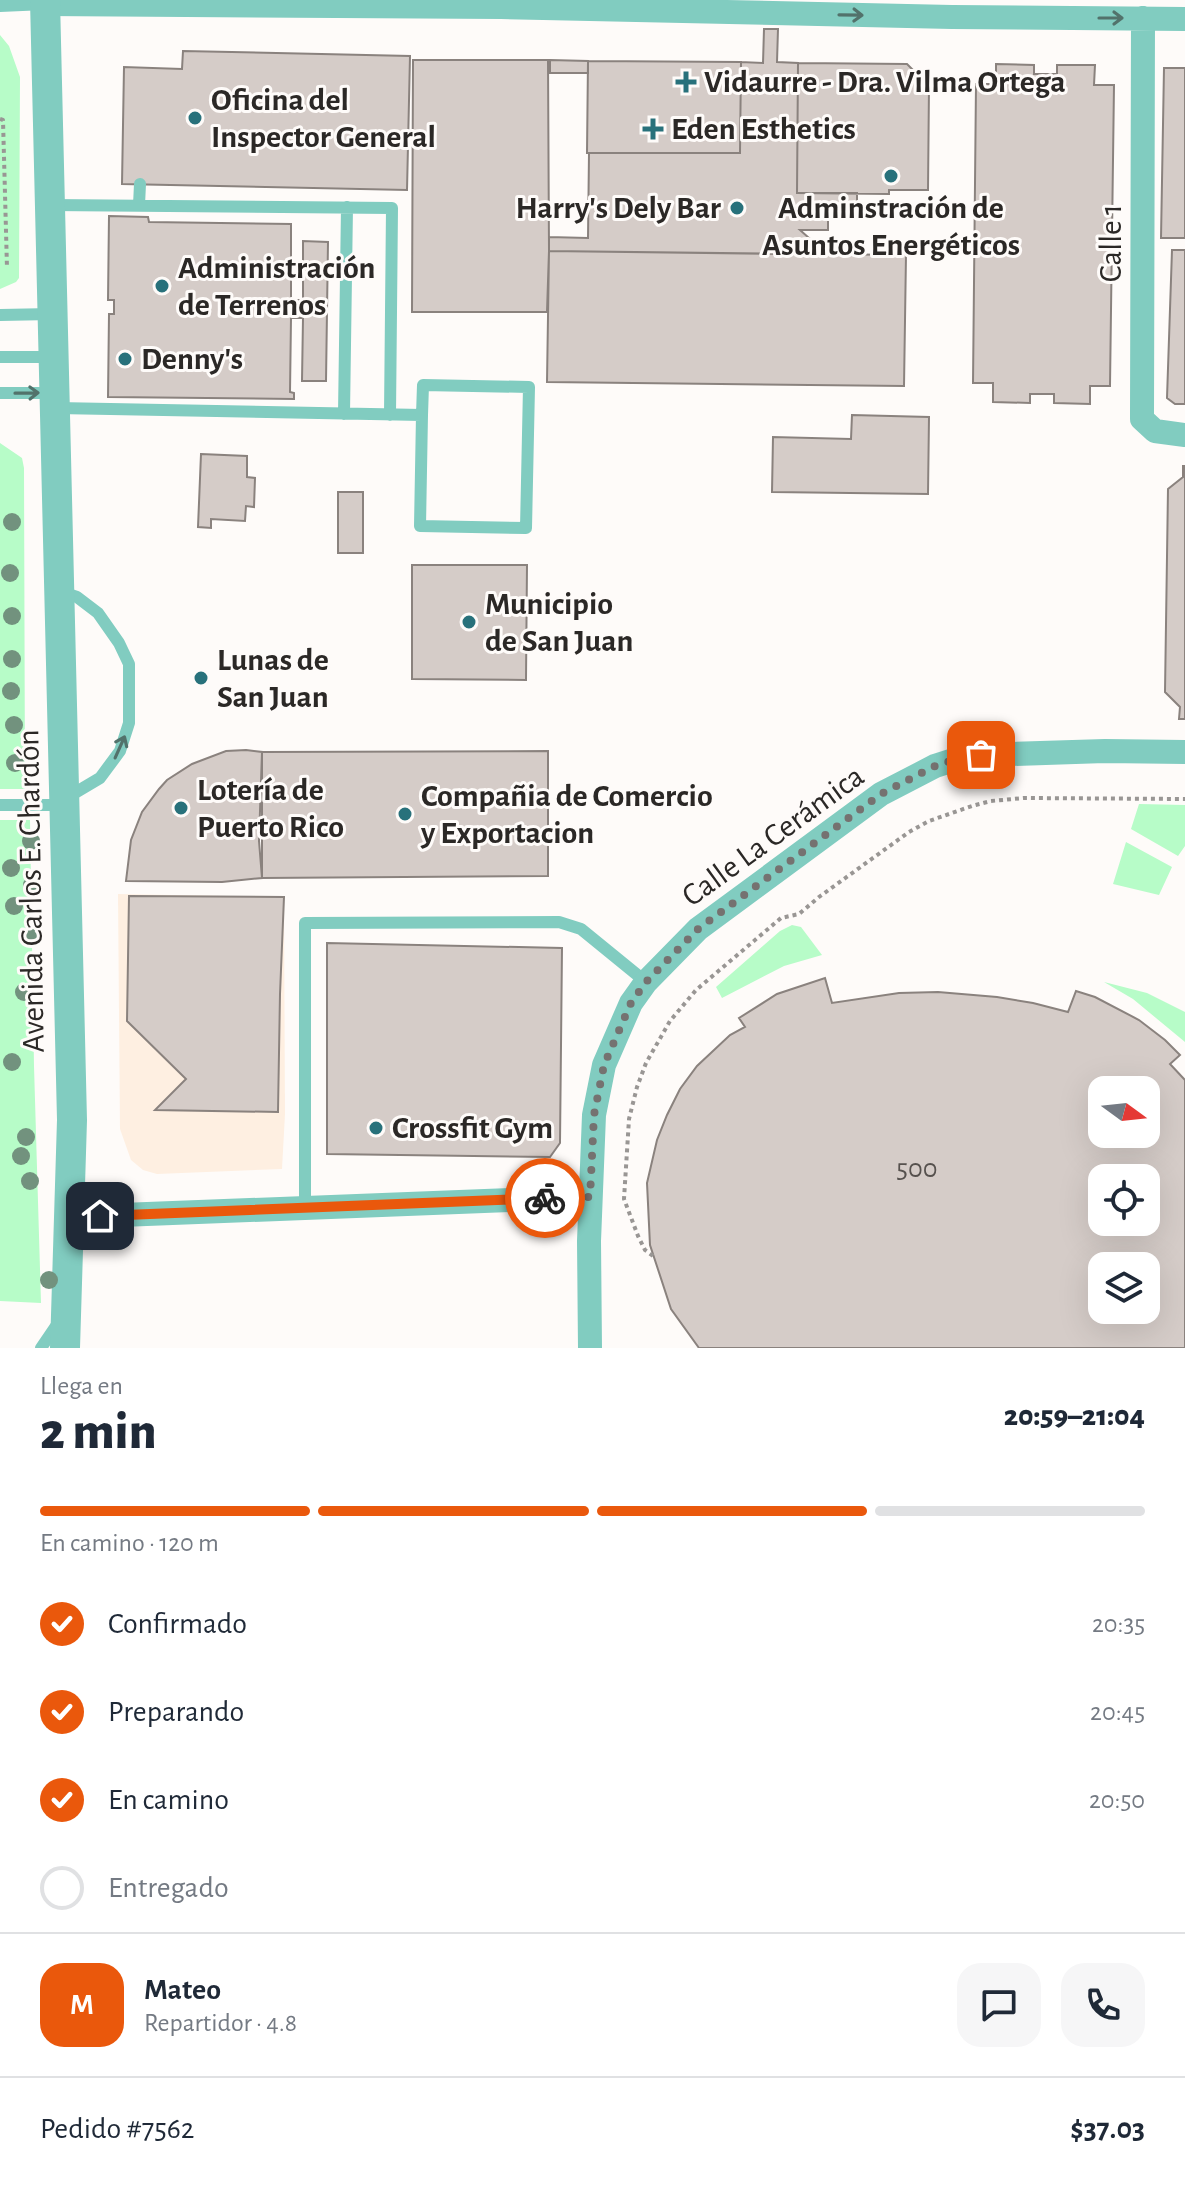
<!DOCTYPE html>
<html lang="es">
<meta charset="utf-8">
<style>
:root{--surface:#fff;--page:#f6f6f7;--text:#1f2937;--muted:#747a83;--line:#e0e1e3;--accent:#ea580c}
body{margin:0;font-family:"Alegreya Sans",sans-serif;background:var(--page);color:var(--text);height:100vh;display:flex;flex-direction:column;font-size:30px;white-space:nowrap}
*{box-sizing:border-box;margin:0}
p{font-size:26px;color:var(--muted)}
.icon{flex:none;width:44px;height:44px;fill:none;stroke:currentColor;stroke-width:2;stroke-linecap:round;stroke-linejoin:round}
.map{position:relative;height:1348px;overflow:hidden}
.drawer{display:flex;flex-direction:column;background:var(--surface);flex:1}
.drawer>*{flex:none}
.needle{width:52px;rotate:105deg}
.tools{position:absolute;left:1088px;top:1076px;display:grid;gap:16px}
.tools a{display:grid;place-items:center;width:72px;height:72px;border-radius:16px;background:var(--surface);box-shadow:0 8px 32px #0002;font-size:40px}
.pin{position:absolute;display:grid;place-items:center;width:68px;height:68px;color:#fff;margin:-34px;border-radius:16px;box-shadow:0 4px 12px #0006}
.courier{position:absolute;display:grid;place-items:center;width:80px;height:80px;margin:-40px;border:6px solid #ea580c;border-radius:50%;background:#fff;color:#222;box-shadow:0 2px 10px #0007}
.summary em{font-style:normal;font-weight:800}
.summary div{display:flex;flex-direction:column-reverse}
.summary{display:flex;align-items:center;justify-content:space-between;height:136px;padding:0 40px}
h1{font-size:52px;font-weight:800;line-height:60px}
.bar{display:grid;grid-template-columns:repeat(4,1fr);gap:12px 8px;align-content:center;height:96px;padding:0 40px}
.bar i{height:10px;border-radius:6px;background:var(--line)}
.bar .current{background:var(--accent)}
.bar p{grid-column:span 4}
.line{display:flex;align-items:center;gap:20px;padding:0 40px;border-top:2px solid var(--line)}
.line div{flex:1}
.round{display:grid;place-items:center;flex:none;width:84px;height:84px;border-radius:24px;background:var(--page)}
ol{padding:0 40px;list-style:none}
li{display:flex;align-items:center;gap:24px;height:88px}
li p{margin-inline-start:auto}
li .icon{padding:8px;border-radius:50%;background:var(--accent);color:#fff;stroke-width:4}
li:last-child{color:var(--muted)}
li i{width:44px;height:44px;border:4px solid var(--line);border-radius:50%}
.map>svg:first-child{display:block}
</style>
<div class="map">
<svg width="1185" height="1348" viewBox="0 0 1185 1348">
<rect width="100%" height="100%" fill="#fefbf9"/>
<path fill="#feefe1" d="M118,894L284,897L285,1114L282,1169L157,1174L143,1170L131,1160L120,1129Z"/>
<path fill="#b7fcc8" d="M0,35L9,46L20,77L19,278L16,282L0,289Z
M0,443L22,458L24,468L25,789H0Z
M1139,804L1185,805V846L1178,856L1131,829Z
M0,820H30L34,1066L41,1303L0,1301Z
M1126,842L1172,867L1159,895L1113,884Z
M792,925L801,927L822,955L784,966L722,998L716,987L780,931Z
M1104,982L1147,993L1185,1012V1042L1133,999Z"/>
<path fill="#d5ccc8" stroke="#8a827e" stroke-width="2" fill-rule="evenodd" d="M764,29H778L777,62L798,63L797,193H857V205H841V215H828V230H800L809,238L792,254L549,251V237L588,238L589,153H740L741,62L763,63Z
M183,51L410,56L407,190L122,184L124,67L182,69Z
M413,60H548L549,251L547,312H412Z
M550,60L588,61V73H550Z
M588,61L741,62L740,153H587Z
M798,63L907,64L929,86L928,190H889V194L797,193Z
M996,64L1034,65V74H1057V65H1095L1094,85H1114L1110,386H1090V404L1054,403V394H1030V403L993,402V383H973L976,84H996Z
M1164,68H1185V238H1161Z
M109,216L148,217L149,222L291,224V300H303V241L328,242L326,381H302L303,318H291L290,392L294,393V399L108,397L109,314H114V300H108Z
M1172,250H1185V404H1175L1167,398Z
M549,251L906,255L904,386L547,382Z
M852,415L929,417L928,494L772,492L773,437L851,439Z
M201,454L247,456V477L255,478L254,507L246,506L245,521L211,519V528L198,527Z
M1183,466H1185V719H1179L1180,707L1165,692L1168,489L1183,477Z
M338,492H363V553H338Z
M412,565H527L526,680L412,679Z
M246,750L262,752L259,841L262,878L222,882L126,881L131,840L142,812L159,789L167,780L192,764L226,751Z
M548,751V876L262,878V752Z
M129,896L284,897L280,994L278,1112L155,1110L186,1079L127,1021Z
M327,943L562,948L560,1143L550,1157L327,1154Z
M825,978L832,1003L899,993L938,992L997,997L1033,1003L1068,1012L1076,991L1095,997L1139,1020L1165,1040L1180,1055L1170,1064L1185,1080V1348H699L671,1309L650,1245L647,1183L657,1140L667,1115L680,1089L697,1066L730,1035L745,1027L739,1018L777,994ZM1102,1090H1146V1134H1102ZM1102,1178H1146V1222H1102ZM1102,1266H1146V1310H1102Z"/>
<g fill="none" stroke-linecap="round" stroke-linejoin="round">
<path stroke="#999694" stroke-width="4" stroke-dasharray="4 4" stroke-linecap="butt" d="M0,119L3,120L7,268
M653,1256L645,1250L638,1236L624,1199L629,1119L637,1087L646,1063L670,1021L696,990L781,918L799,914L819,897L909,832L929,821L972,806L991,801L1024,798L1185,799"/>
<path stroke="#81ccc0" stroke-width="12" d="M0,6L45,4
M50,205L392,208L390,415
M139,205L140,184
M0,315L52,314
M0,357H53
M0,393H53
M57,408L422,415L420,526L526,528L529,387L423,385L422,415
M344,414L347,207
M62,592L77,597L98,613L119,643L129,664V723L120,751L100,778L68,797
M0,805H62
M305,1208V923L559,922L581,929L646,982
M41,1348L58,1323"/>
<path stroke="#81ccc0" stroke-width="24" d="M45,4L501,7L952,17L1185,19
M1143,18L1142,419L1155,431L1185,435
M70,1217L590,1197
M590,1348L589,1241L594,1115L604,1065L631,1003L646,982L698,929L881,794L935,766L960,758L981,755L1105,751L1185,752"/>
<path stroke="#81ccc0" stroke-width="30" d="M45,0L72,1120L65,1348"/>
</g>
<g fill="#72927e">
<circle cx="12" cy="522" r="9"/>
<circle cx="10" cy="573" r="9"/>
<circle cx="12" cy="616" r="9"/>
<circle cx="12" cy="659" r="9"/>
<circle cx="11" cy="691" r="9"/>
<circle cx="14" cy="725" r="9"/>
<circle cx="15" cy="763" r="9"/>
<circle cx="31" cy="841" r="9"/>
<circle cx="11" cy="868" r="9"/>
<circle cx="32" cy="885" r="9"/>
<circle cx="14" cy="906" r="9"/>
<circle cx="29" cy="936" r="9"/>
<circle cx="24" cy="992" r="9"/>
<circle cx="12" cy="1062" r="9"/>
<circle cx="26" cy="1137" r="9"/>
<circle cx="21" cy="1156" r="9"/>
<circle cx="30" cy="1181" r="9"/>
<circle cx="49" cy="1280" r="9"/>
</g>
<defs><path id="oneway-shaft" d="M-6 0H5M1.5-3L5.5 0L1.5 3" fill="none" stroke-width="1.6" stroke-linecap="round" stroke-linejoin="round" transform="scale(2)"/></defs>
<g stroke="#52726b">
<use href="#oneway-shaft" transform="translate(851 15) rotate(1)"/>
<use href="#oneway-shaft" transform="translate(1111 18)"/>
<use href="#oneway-shaft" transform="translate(27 393) rotate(-1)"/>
<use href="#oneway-shaft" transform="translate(120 747) rotate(-66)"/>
</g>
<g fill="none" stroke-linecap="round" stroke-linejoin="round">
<path stroke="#757270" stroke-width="8" stroke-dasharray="0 14.4" d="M545,1198L590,1197L594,1115L604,1065L631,1003L646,982L698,929L881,794L935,766L960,758L981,755"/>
<path stroke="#ea580c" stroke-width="10" d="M100,1216L545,1198"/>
</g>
<g fill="#28717b" stroke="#fefbf9" stroke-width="3">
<path d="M682 70h8v8h8v8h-8v8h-8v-8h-8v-8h8z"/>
<circle cx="195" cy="118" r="8"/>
<path d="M649 117h8v8h8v8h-8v8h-8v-8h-8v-8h8z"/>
<circle cx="891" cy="176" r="8"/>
<circle cx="737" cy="208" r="8"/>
<circle cx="162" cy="286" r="8"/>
<circle cx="125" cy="359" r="8"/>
<circle cx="469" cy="622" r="8"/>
<circle cx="201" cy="678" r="8"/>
<circle cx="181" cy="808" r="8"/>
<circle cx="405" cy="814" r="8"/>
<circle cx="376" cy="1128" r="8"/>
</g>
<g text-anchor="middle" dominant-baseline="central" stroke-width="6" stroke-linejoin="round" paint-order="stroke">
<g font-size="28" fill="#56514e">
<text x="917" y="1169">500</text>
</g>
<g font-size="32" font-weight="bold" fill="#2b2826" stroke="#fefbf9" text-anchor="start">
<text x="704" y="82">Vidaurre - Dra. Vilma Ortega</text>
<text x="211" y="100">Oficina del<tspan x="211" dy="37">Inspector General</tspan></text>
<text x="671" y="129">Eden Esthetics</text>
<text x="721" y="208" text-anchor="end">Harry's Dely Bar</text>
<text x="891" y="208" text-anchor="middle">Adminstración de<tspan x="891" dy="37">Asuntos Energéticos</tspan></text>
<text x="178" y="268">Administración<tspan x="178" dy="37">de Terrenos</tspan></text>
<text x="141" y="359">Denny's</text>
<text x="485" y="604">Municipio<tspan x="485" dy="37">de San Juan</tspan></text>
<text x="217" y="660">Lunas de<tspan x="217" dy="37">San Juan</tspan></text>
<text x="197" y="790">Lotería de<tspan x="197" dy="37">Puerto Rico</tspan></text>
<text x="421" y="796">Compañia de Comercio<tspan x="421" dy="37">y Exportacion</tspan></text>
<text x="392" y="1128">Crossfit Gym</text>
</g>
<g font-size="32" fill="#2b2826" stroke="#fefbf9">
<text transform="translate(1111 243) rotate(-90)">Calle 1</text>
<text transform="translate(773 836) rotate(-36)">Calle La Cerámica</text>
<text transform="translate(31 891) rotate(-91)">Avenida Carlos E. Chardón</text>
</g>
</g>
</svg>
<div class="tools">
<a><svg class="needle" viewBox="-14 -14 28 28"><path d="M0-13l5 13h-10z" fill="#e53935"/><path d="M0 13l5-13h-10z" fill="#747a83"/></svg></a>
<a><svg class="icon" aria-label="locate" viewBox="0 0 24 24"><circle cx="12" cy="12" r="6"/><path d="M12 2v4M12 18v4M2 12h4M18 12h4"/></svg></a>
<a><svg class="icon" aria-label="layers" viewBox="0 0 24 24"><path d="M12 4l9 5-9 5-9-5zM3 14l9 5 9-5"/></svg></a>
</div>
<div class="pin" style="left:981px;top:755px;background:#ea580c"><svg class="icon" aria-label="bag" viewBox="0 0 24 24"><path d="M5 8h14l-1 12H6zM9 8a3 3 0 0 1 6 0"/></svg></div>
<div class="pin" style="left:100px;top:1216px;background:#1f2937"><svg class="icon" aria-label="home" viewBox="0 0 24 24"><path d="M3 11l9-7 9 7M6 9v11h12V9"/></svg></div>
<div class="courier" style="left:545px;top:1198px"><svg class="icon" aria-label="bike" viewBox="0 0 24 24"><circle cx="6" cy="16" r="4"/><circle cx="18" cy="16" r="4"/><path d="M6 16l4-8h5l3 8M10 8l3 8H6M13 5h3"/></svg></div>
</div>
<section class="drawer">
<div class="summary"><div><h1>2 min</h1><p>Llega en</p></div><em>20:59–21:04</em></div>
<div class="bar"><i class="current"></i><i class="current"></i><i class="current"></i><i></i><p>En camino · 120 m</p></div>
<ol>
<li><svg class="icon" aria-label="check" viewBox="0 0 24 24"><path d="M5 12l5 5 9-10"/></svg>Confirmado<p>20:35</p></li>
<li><svg class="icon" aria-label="check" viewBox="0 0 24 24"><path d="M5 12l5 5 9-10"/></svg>Preparando<p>20:45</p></li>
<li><svg class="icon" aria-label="check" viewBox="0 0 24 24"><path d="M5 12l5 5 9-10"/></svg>En camino<p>20:50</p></li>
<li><i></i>Entregado</li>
</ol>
<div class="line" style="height:144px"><b class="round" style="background:var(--accent);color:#fff">M</b><div><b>Mateo</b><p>Repartidor · 4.8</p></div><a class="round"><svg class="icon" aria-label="chat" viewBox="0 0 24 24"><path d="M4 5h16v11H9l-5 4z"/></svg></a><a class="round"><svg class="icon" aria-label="phone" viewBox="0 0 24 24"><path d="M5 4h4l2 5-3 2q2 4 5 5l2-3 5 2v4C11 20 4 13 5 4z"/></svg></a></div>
<div class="line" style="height:104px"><div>Pedido #7562</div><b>$37.03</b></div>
</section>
